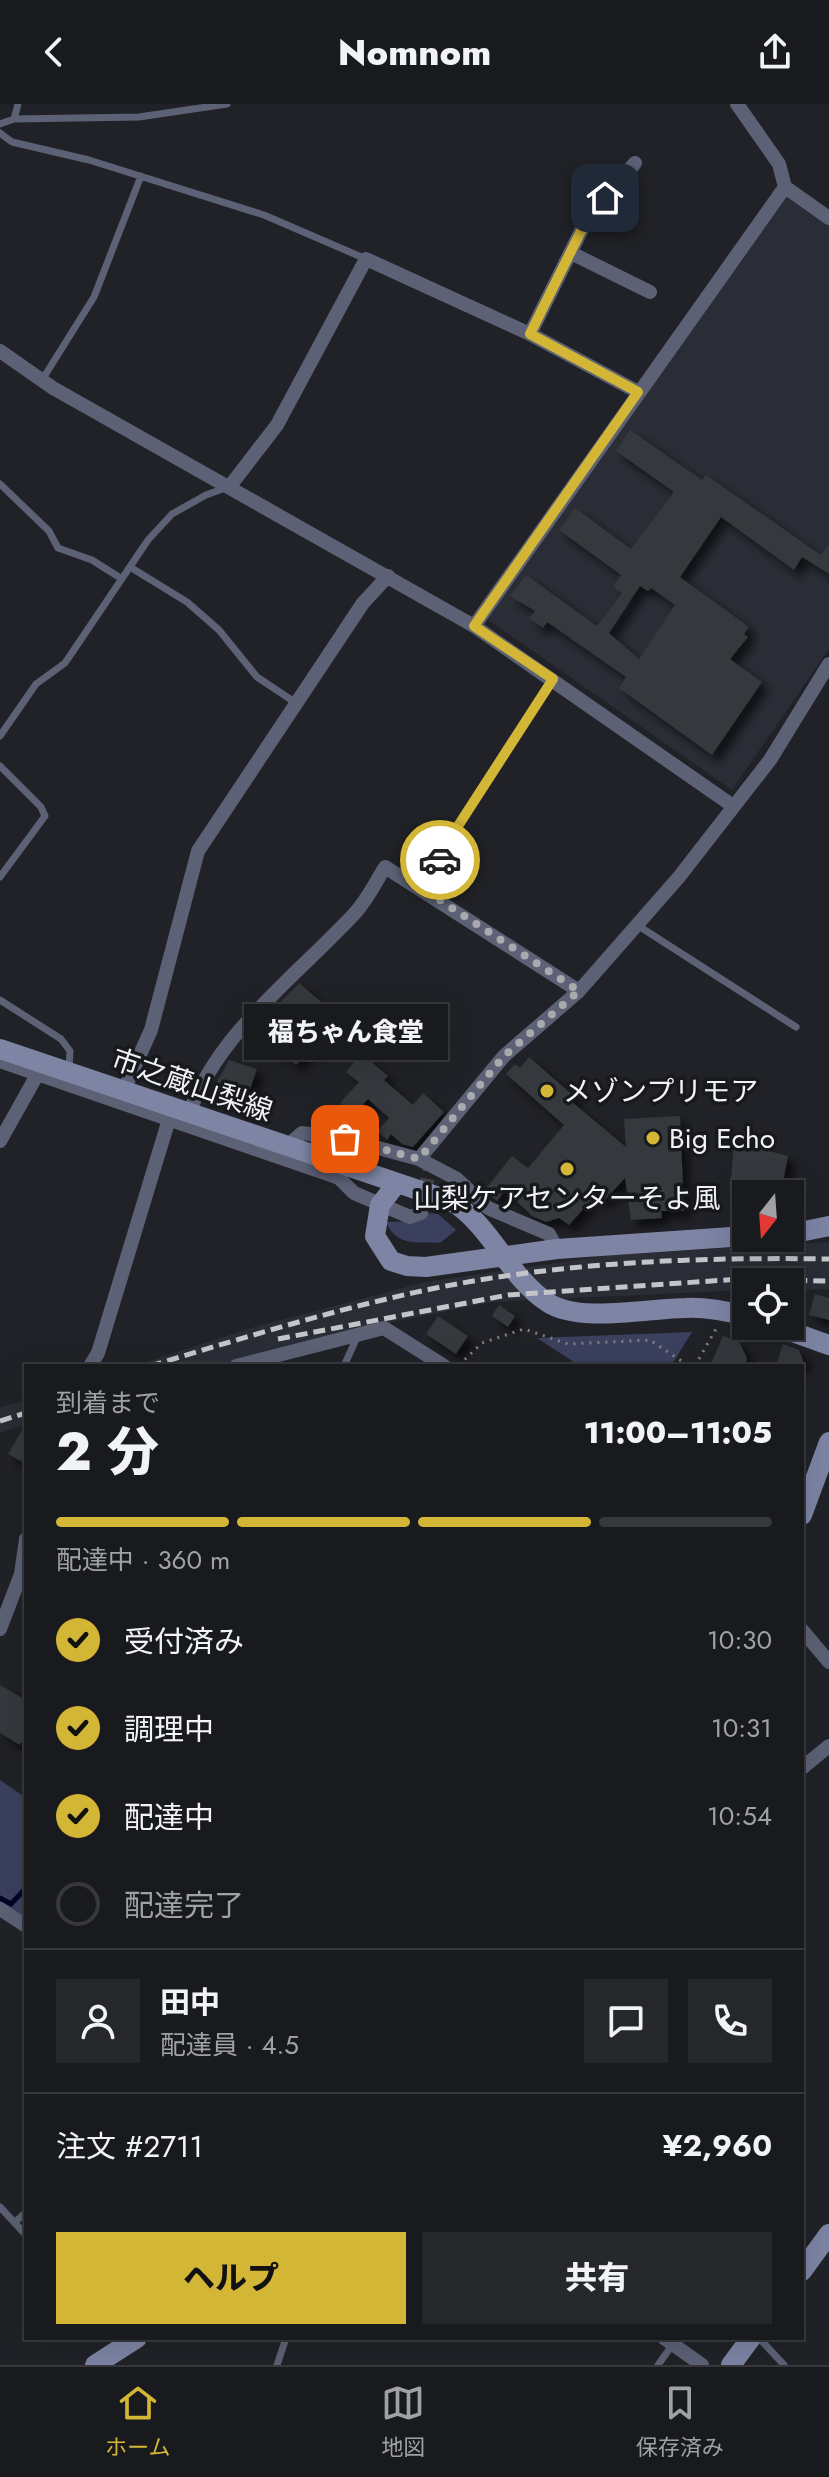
<!DOCTYPE html>
<html lang="ja">
<meta charset="utf-8">
<style>
:root{--surface:#191a1d;--page:#26272a;--text:#f1f3f6;--muted:#9fa1a4;--line:#37383b;--accent:#d3b635}
body{margin:0;font-family:Jost,"Noto Sans JP",sans-serif;background:var(--page);color:var(--text);height:100vh;display:flex;flex-direction:column;font-size:30px;white-space:nowrap}
*{box-sizing:border-box;margin:0}
p{font-size:26px;color:var(--muted)}
.icon{flex:none;width:44px;height:44px;fill:none;stroke:currentColor;stroke-width:2;stroke-linecap:round;stroke-linejoin:round}
.map{position:relative;flex:1;overflow:hidden}
.sheet{position:absolute;left:24px;top:1260px;width:780px;height:976px;display:flex;flex-direction:column;background:var(--surface);border-radius:0px;box-shadow:0 8px 32px #0002,0 0 0 2px var(--line)}
.sheet>*{flex:none}
.needle{width:52px;rotate:197deg}
.buttons{position:absolute;left:732px;top:1076px;display:grid;gap:16px}
.buttons a{display:grid;place-items:center;width:72px;height:72px;border-radius:0px;background:var(--surface);box-shadow:0 8px 32px #0002,0 0 0 2px var(--line);font-size:40px}
.pin{position:absolute;display:grid;place-items:center;width:68px;height:68px;color:#fff;margin:-34px;border-radius:16px;box-shadow:0 4px 12px #0006}
.courier{position:absolute;display:grid;place-items:center;width:80px;height:80px;margin:-40px;border:6px solid #d3b635;border-radius:50%;background:#fff;color:#222;box-shadow:0 2px 10px #0007}
.bubble{position:absolute;height:56px;border-radius:0px;background:var(--surface);box-shadow:0 8px 32px #0002,0 0 0 2px var(--line);font-size:26px;font-weight:800;line-height:56px;text-align:center}
.summary em{font-style:normal;font-weight:800}
.summary div{display:flex;flex-direction:column-reverse}
.summary{display:flex;align-items:center;justify-content:space-between;height:136px;padding:0 32px}
h1{font-size:52px;font-weight:800;line-height:60px}
.bar{display:grid;grid-template-columns:repeat(4,1fr);gap:12px 8px;align-content:center;height:96px;padding:0 32px}
.bar i{height:10px;border-radius:6px;background:var(--line)}
.bar .on{background:var(--accent)}
.bar p{grid-column:span 4}
.line{display:flex;align-items:center;gap:20px;padding:0 32px;border-top:2px solid var(--line)}
.line div{flex:1}
.round{display:grid;place-items:center;flex:none;width:84px;height:84px;border-radius:0px;background:var(--page)}
ol{padding:0 32px;list-style:none}
li{display:flex;align-items:center;gap:24px;height:88px}
li p{margin-inline-start:auto}
li .icon{padding:8px;border-radius:50%;background:var(--accent);color:#111;stroke-width:4}
li:last-child{color:var(--muted)}
li i{width:44px;height:44px;border:4px solid var(--line);border-radius:50%}
.button{display:flex;gap:16px;margin-top:auto;padding:16px 32px}
.button a{flex:1;height:92px;border-radius:0px;background:var(--accent);color:#111;font-size:32px;font-weight:800;line-height:92px;text-align:center}
.button a+a{background:var(--page);color:var(--text)}
header{display:flex;justify-content:space-between;align-items:center;height:104px;padding:0 32px;background:var(--surface);font-size:36px;font-weight:800}
.dock{display:flex;justify-content:space-around;align-items:center;height:112px;border-top:2px solid var(--line);background:var(--surface);font-size:22px;color:var(--muted)}
.dock a{display:grid;justify-items:center;gap:4px}
.dock .on{color:var(--accent)}
.map>svg:first-child{display:block}
</style>
<header><svg class="icon" aria-label="back" viewBox="0 0 24 24"><path d="M15 5l-7 7 7 7"/></svg>Nomnom<svg class="icon" aria-label="share" viewBox="0 0 24 24"><path d="M12 15V3M7 8l5-5 5 5M5 13v7h14v-7"/></svg></header>
<div class="map">
<svg width="829" height="2261" viewBox="0 0 829 2261">
<defs>
<filter id="shadow"><feDropShadow dx="7" dy="7" stdDeviation="4" flood-color="#0009"/></filter>
</defs>
<rect width="100%" height="100%" fill="#212227"/>
<path fill="#2a2c36" d="M785,92L829,121V545L732,686L481,511Z
M829,1138V1185L790,1186V1178H746V1186L493,1198L364,1224L217,1262H134L251,1224L425,1178L610,1151Z
M26,1296V1320L0,1329V1303Z"/>
<path fill="#3b405f" d="M427,1109L438,1110L456,1126L440,1139C416,1138 396,1142 386,1118L420,1117Z
M692,1228L671,1262H580L537,1234Z
M0,1676L26,1694V1822L0,1805Z"/>
<g fill="none" stroke-linecap="round" stroke-linejoin="round">
<path stroke="#050427" stroke-width="5" d="M0,1794L11,1800L26,1784"/>
</g>
<path fill="#36373c" fill-rule="evenodd" filter="url(#shadow)" d="M630,326L702,376L706,371L821,451L829,440V470L802,453L794,466L721,413L680,473L749,523L744,530L748,533L730,555L762,578L712,651L619,584L626,573L547,518L543,524L529,514L535,507L510,492L526,471L597,522L622,489L613,483L621,471L559,426L575,404L631,445L674,388L616,347ZM640,482L648,487L651,484L675,501L639,555L609,529Z
M299,879L339,913L296,961L255,924Z
M351,917L371,935L361,946L341,929Z
M361,949L388,972L384,976L413,1001L423,989L444,1008L413,1043L402,1040L391,1030L387,1036L377,1027L389,1014L368,995L354,1010L340,999L359,978L346,968Z
M529,953L576,994L572,998L626,1043L624,1015L680,1012L684,1107H661L662,1114L631,1116L625,1074L603,1098L595,1092L569,1121L559,1114L546,1118L532,1112L505,1086L497,1097L484,1087L512,1052L528,1064L564,1021L506,970L515,960L520,964Z
M229,956L257,965L246,997L213,985Z
M734,1038L788,1052L782,1084L746,1077L743,1093L730,1089Z
M815,1190L829,1194V1216L809,1211Z
M499,1201L515,1212L508,1223L492,1212Z
M438,1212L468,1232L456,1250L426,1230Z
M723,1232L739,1238L747,1254L746,1262H710Z
M783,1240L799,1246L805,1262H776Z
M26,1320V1360L8,1350Z
M0,1581L26,1596V1631L20,1641L0,1629Z"/>
<g fill="none" stroke-linecap="round" stroke-linejoin="round">
<path stroke="#404146" stroke-width="14" stroke-dasharray="14 7" stroke-linecap="butt" d="M421,1109L430,1061"/>
<path stroke="#7f8084" stroke-width="3" stroke-dasharray="2 6" stroke-linecap="butt" d="M459,1261L482,1239L524,1225L568,1240L650,1236L689,1262
M695,1262L717,1223"/>
<path stroke="#5c6175" stroke-width="7" d="M14,15L18,0
M0,20L14,15L139,13L227,0
M0,29L12,38L89,56L264,111L366,155
M42,276L94,193L141,72
M0,380L49,427L58,444L92,456L122,475
M130,463L187,498L219,526L257,573L296,599
M0,632L36,580L65,559L148,436L172,410L206,391L228,383
M0,662L41,703L45,712L0,773
M426,787L447,739L551,577
M637,821L796,923
M0,896L61,935L70,947L69,965
M344,1262L358,1231
M0,2103L26,2131
M15,2118L26,2108
M759,2234L784,2261
M277,2261L286,2234
M658,2261L673,2240"/>
<path stroke="#5c6175" stroke-width="14" d="M737,0L779,60L785,83L829,114
M571,149L650,188
M530,230L589,111L635,59
M0,247L53,284L474,522L733,702
M230,382L277,321L366,155L530,230L638,288
M474,522L785,83
M0,957L339,1074L354,1089L410,1113L421,1109
M123,988L151,926L198,747L363,499L388,472
M189,1010C218,928 297,872 355,809C367,796 376,778 385,763L579,887
M0,1037L41,964
M287,1042L302,1029L345,1035L419,1055L457,1075L488,1104L549,1130L557,1145
M419,1055L504,952L579,887L679,773L770,656L829,560
M90,1262L98,1249L170,1012
M236,1262L384,1224L444,1262
M0,1525L21,1470L26,1435
M802,1526L829,1558
M802,1664L829,1642
M0,1805L26,1822
M664,2234L702,2261"/>
<path stroke="#7d84a4" stroke-width="20" d="M0,945L451,1097C491,1121 508,1172 547,1198C579,1220 648,1204 686,1204C706,1203 726,1207 746,1212
M397,1079L380,1101L375,1132L391,1157L407,1162L426,1163L557,1145L746,1132
M790,1130L829,1122
M776,1222L829,1241
M802,1411L829,1338
M802,2167L829,2130
M95,2261L137,2234
M731,2261L751,2234"/>
<path stroke="#c4c5c9" stroke-width="5" stroke-dasharray="12 6" stroke-linecap="butt" d="M278,1235L508,1191L740,1175L829,1177
M150,1262C243,1234 336,1205 431,1185C562,1158 696,1153 829,1155
M0,1317L26,1309"/>
</g>
<g fill="none" stroke-linecap="round" stroke-linejoin="round">
<path stroke="#a9aaae" stroke-width="8" stroke-dasharray="0 14.4" d="M345,1035L419,1055L504,952L579,887L426,787L440,756"/>
<path stroke="#d3b635" stroke-width="10" d="M440,756L447,739L553,575L474,522L638,288L530,230L589,111L605,94"/>
</g>
<g fill="#d3b635" stroke="#18191d" stroke-width="3">
<circle cx="547" cy="987" r="8"/>
<circle cx="653" cy="1034" r="8"/>
<circle cx="567" cy="1065" r="8"/>
</g>
<g text-anchor="middle" dominant-baseline="central" stroke-width="7" stroke-linejoin="round" paint-order="stroke">
<g font-size="28" fill="#f2f3f6" stroke="#18191d">
<text transform="translate(192 981) rotate(19)">市之蔵山梨線</text>
</g>
<g font-size="28" fill="#f2f3f6" stroke="#18191d" text-anchor="start">
<text x="563" y="987">メゾンプリモア</text>
<text x="669" y="1034">Big Echo</text>
<text x="567" y="1094" text-anchor="middle">山梨ケアセンターそよ風</text>
</g>
</g>
</svg>
<div class="buttons">
<a><svg class="needle" viewBox="-14 -14 28 28"><path d="M0-13l5 13h-10z" fill="#e53935"/><path d="M0 13l5-13h-10z" fill="#9fa1a4"/></svg></a>
<a><svg class="icon" aria-label="locate" viewBox="0 0 24 24"><circle cx="12" cy="12" r="6"/><path d="M12 2v4M12 18v4M2 12h4M18 12h4"/></svg></a>
</div>
<div class="pin" style="left:345px;top:1035px;background:#ea580c"><svg class="icon" aria-label="bag" viewBox="0 0 24 24"><path d="M5 8h14l-1 12H6zM9 8a3 3 0 0 1 6 0"/></svg></div>
<div class="pin" style="left:605px;top:94px;background:#1f2937"><svg class="icon" aria-label="home" viewBox="0 0 24 24"><path d="M3 11l9-7 9 7M6 9v11h12V9"/></svg></div>
<div class="courier" style="left:440px;top:756px"><svg class="icon" aria-label="car" viewBox="0 0 24 24"><path d="M5 17H2v-5l4-1 3-4h7l3 4 3 1v5h-3M9 17h6M6 11h13"/><circle cx="7" cy="17" r="2"/><circle cx="17" cy="17" r="2"/></svg></div>
<div class="bubble" style="left:244px;top:900px;width:204px">福ちゃん食堂</div>
<section class="sheet">
<div class="summary"><div><h1>2 分</h1><p>到着まで</p></div><em>11:00–11:05</em></div>
<div class="bar"><i class="on"></i><i class="on"></i><i class="on"></i><i></i><p>配達中 · 360 m</p></div>
<ol>
<li><svg class="icon" aria-label="check" viewBox="0 0 24 24"><path d="M5 12l5 5 9-10"/></svg>受付済み<p>10:30</p></li>
<li><svg class="icon" aria-label="check" viewBox="0 0 24 24"><path d="M5 12l5 5 9-10"/></svg>調理中<p>10:31</p></li>
<li><svg class="icon" aria-label="check" viewBox="0 0 24 24"><path d="M5 12l5 5 9-10"/></svg>配達中<p>10:54</p></li>
<li><i></i>配達完了</li>
</ol>
<div class="line" style="height:144px"><a class="round"><svg class="icon" aria-label="person" viewBox="0 0 24 24"><circle cx="12" cy="8" r="4"/><path d="M4 21q1-7 8-7t8 7"/></svg></a><div><b>田中</b><p>配達員 · 4.5</p></div><a class="round"><svg class="icon" aria-label="chat" viewBox="0 0 24 24"><path d="M4 5h16v11H9l-5 4z"/></svg></a><a class="round"><svg class="icon" aria-label="phone" viewBox="0 0 24 24"><path d="M5 4h4l2 5-3 2q2 4 5 5l2-3 5 2v4C11 20 4 13 5 4z"/></svg></a></div>
<div class="line" style="height:104px"><div>注文 #2711</div><b>¥2,960</b></div>
<div class="button"><a>ヘルプ</a><a>共有</a></div>
</section>
</div>
<nav class="dock">
<a class="on"><svg class="icon" aria-label="home" viewBox="0 0 24 24"><path d="M3 11l9-7 9 7M6 9v11h12V9"/></svg>ホーム</a>
<a><svg class="icon" aria-label="map" viewBox="0 0 24 24"><path d="M3 6l6-2 6 2 6-2v14l-6 2-6-2-6 2zM9 4v14M15 6v14"/></svg>地図</a>
<a><svg class="icon" aria-label="saved" viewBox="0 0 24 24"><path d="M7 4h10v16l-5-4-5 4z"/></svg>保存済み</a>
</nav>
